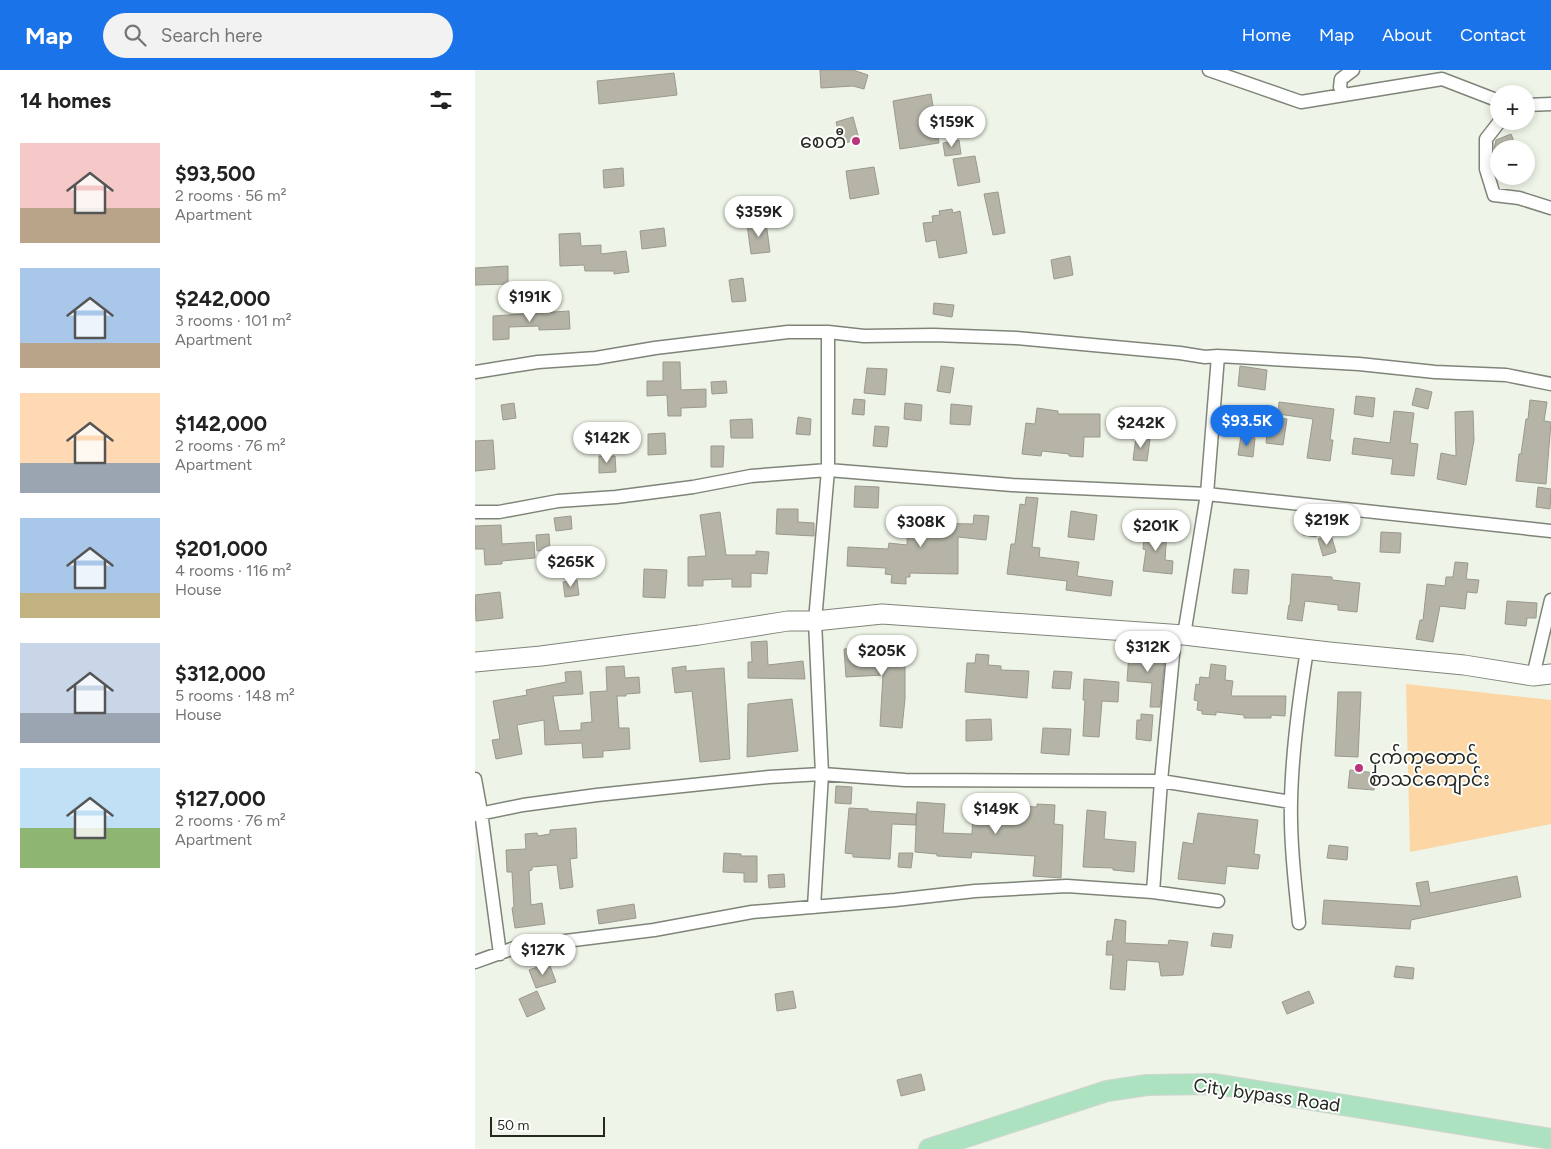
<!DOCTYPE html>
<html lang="en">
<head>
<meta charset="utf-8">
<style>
  body { margin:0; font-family:Figtree,"Noto Sans Myanmar",sans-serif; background:#f2f2f2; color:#222; height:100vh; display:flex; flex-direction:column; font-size:19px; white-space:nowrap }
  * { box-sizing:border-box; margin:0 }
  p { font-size:16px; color:#767676 }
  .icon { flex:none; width:28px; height:28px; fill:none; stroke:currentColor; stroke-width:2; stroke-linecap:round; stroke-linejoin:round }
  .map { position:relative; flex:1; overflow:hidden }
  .drawer { display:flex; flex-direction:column; background:#fff; width:475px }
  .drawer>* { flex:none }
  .tools { position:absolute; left:1015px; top:15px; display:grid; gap:10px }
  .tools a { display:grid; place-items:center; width:45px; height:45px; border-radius:50%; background:#fff; box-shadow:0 2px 8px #0003; font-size:25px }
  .scale { position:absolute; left:15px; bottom:12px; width:115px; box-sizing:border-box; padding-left:5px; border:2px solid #242722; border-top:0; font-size:14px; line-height:18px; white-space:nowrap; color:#242722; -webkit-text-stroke:4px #fefffc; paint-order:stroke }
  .price { position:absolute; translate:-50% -42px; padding:0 11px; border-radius:18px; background:#fff; color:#222; font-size:16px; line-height:32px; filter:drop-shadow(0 1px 2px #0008) }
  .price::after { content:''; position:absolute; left:50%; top:30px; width:15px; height:11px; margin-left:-8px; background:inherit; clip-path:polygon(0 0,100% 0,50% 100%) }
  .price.on { background:#1a73e8; color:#fff }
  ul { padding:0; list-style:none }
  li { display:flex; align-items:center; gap:15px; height:125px; padding:0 20px }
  li span { display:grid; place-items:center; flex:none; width:140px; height:100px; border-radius:0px; color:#555 }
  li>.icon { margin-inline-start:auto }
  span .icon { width:60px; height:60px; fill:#fffc; stroke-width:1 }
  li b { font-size:21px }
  h2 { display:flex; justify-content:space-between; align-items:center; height:60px; padding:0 20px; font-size:21px }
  header { display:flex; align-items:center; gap:30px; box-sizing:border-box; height:70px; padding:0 25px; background:#1a73e8; color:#fff }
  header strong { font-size:24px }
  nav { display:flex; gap:28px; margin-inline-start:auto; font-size:18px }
  .search { width:350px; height:45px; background:#f2f2f2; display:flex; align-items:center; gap:12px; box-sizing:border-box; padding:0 18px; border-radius:28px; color:#767676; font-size:19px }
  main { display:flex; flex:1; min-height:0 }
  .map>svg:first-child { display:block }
</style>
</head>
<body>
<header>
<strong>Map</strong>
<div class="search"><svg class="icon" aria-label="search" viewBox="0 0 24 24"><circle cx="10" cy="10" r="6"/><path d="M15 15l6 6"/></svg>Search here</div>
<nav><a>Home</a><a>Map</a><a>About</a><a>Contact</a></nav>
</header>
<main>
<section class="drawer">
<h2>14 homes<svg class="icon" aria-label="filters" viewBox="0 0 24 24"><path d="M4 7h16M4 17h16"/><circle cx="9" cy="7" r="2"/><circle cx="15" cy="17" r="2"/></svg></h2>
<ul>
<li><span style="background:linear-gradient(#f6c9c9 65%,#b9a48a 0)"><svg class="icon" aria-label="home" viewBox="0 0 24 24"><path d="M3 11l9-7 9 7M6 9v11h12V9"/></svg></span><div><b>$93,500</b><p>2 rooms · 56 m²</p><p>Apartment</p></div></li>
<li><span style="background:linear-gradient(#a9c7e8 75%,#b9a48a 0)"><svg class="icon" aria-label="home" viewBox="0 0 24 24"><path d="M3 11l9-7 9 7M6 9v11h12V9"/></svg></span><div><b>$242,000</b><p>3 rooms · 101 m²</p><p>Apartment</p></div></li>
<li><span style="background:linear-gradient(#ffd9b3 70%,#9aa5b1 0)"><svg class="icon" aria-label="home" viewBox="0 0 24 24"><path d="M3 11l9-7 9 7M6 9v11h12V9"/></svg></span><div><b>$142,000</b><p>2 rooms · 76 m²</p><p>Apartment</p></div></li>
<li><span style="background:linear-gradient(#a9c7e8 75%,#c2b280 0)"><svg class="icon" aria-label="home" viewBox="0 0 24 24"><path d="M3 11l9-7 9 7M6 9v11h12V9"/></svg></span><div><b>$201,000</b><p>4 rooms · 116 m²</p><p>House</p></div></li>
<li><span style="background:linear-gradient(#c9d6e8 70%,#9aa5b1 0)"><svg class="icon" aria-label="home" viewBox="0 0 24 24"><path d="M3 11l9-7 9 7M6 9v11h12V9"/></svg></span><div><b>$312,000</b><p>5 rooms · 148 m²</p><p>House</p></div></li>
<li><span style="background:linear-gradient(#bfe0f5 60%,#8fb573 0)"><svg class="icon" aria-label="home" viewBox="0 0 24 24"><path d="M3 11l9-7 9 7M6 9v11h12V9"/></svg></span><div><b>$127,000</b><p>2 rooms · 76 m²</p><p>Apartment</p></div></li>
</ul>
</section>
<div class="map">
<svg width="1076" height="1079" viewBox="0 0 1076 1079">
  <rect width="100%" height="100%" fill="#eef4e7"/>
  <!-- green -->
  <path fill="#fcd6a4" d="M931 614 1076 630V754L935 782Z"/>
  <!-- building -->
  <path fill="#b5b4a7" stroke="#9b998d" d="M345 0H378L393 5 389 19 378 16 346 18Z
    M199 3 202 25 124 34 122 11Z
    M456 24 464 73 425 79 418 31Z
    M378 47 384 69 367 74 361 52Z
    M1036 64 1042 79H1019L1021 70Z
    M484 70 486 84 470 86 468 73Z
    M500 86 505 112 483 116 478 89Z
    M399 97 404 124 375 129 371 101Z
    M148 98 149 116 129 118 128 100Z
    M523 122 530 163 518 165 509 124Z
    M477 139 478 143 485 141 492 183 464 188 461 170 451 172 448 153 458 152 457 146 465 145 464 141Z
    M291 152 295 182 276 184 272 154Z
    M189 158 191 176 167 179 165 161Z
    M105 163 106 176 126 175V184L151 181 154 202 139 204V201H110L109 195 85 196 84 164Z
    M595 186 598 205 579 209 576 190Z
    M33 196V214L0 215V198Z
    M268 208 271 231 257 232 254 210Z
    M459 233 479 235 477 247 458 244Z
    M94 241 95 259 64 260V256L34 257V269L18 270V246Z
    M188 292H205L206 320 231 319V337L206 338V346H193L192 325 172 326V311H188Z
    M466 296 479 298 475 323 462 321Z
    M765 296 792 300 790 320 763 316Z
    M392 298 412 299 410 325 389 323Z
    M251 311 252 323 237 324 236 312Z
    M941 318 957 322 953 339 937 335Z
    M881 326 900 328 898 347 879 344Z
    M379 329 390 330 389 345 377 344Z
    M1055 330 1072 332 1069 351 1076 352 1071 414 1041 411 1044 384H1046L1051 349H1053Z
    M804 332 859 339 855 370H858L855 391 832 388 838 349 803 344Z
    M39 333 41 348 28 350 26 335Z
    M430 333 447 335 446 351 429 349Z
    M476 334 497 336 495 355 475 354Z
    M562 338 583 341V344H625V367H609L608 387 594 386V384L567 381 566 386 547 384 551 353 560 354Z
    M919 341 939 343 935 373 943 374 939 406 916 404 918 389 877 384 879 368 915 373Z
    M998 341 999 370 991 415 962 409 966 383 981 386 980 342Z
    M323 347 336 349 335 365 321 364Z
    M794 347 812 349 808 375 791 373Z
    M277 349 278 368H256L255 350Z
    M400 356 414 357 412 377 398 376Z
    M190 363 191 384 173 385V364Z
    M766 366 780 368 778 387 763 385Z
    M661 367 675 369 672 391 658 390Z
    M18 370 20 399 0 401V371Z
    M236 376H249L248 397H236Z
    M124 386H140L141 402 124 403Z
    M380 416 404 417 403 438 379 437Z
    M1063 417 1076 419 1075 439 1061 437Z
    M551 427 563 428 557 477 565 478 564 487 604 492 602 506 638 511 636 526 591 520 592 511 532 504 536 474H540L545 434 550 435Z
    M302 439H323V452L339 453V466L301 464Z
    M433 440H449V453L498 454 499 445 514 446 511 470 483 467V504L435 503V507H431V514L416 513 417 505 410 504 411 498 372 496 373 477 413 479 414 473 432 475Z
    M596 441 622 445 619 470 593 467Z
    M245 442 251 485H281V481L294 482 292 504 276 503V517H257V509L228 510V516H213V487L231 486 225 445Z
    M96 446 97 459 81 461 79 448Z
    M830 449 843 450 841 467 828 465Z
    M26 455 27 474 59 472 60 488 27 491V494L10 495 9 479H0V456Z
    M670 459 692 461 690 490 698 491 697 504 668 501 671 480 668 479Z
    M906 462 926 463 925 483 905 482Z
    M74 464 75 480 62 481 61 465Z
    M856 465 861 482 848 486 843 469Z
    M980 492 993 493 991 509 1004 510 1002 523 992 522 990 539 965 536 958 572 941 569 945 550H948L952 514 970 516 971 507H978Z
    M169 499 192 500 190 528 168 527Z
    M759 499 774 500 772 524 757 523Z
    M817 504 857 507V510L885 513 882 542 863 540V535L830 531 827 551 812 549 814 535H815Z
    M102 510 104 525 90 527 88 512Z
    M25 522 28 548 1 551 0 525Z
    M1032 531 1062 533 1061 548H1052L1051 556 1030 554Z
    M407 567 423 568 422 586H430V629L427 658 405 656 408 605 371 607 369 579 407 577Z
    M292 571 293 595 328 591 330 609 273 608V592H277L276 572Z
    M654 583 690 585 685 637H675L677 613 652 611Z
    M501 584 514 585 513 595 526 596V600L554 601 552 628 490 622 492 593H500Z
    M736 594 751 596 750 610 758 611 756 626H811L810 646 796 645V648H769V645L741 642V645L727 644V641L722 640 723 631 719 630 721 614 724 615 725 607 734 608Z
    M149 596 150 608 164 607 165 623 151 624V626H142L144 658H154L155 679 128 681V687L108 688 107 673 70 675 69 650 42 655 47 684 21 689 17 670 25 669 18 631 52 625 51 620 91 612 90 602 106 601 108 624 78 626 84 661 106 660V653L117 652 115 622 132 621 131 597Z
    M211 596V601L249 598 255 689 225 692 217 621 200 623 197 598Z
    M579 601 597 602 595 619 577 618Z
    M609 609 644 612 643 632 627 631 624 667 608 666 610 630H608Z
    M863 622H886L883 687 860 686Z
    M317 629 323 681 272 687 273 634Z
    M666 644 678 645 676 671 661 669 662 650H666Z
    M516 649 517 670 491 671V650Z
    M568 658 596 659 594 685 566 683Z
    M875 700 901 703 899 720 873 718Z
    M361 716 377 717 376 734 360 733Z
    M442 732 470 734 468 763 497 764 498 744 512 745V734L562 737V734L580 735 579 754 588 755 586 808 558 806 560 786 497 782 496 788 462 786V784L440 782Z
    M374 738 393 739V741L441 744V755L417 754 415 789 378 787V784L370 783Z
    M612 740 631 742 629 769 661 772 659 802 638 800V798L608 797Z
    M723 743 783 750 779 784 785 785 783 799 752 796 750 814 703 809 708 772 718 774Z
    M101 758 102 788 95 789 98 817 85 819 82 795 57 797V800L54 801 56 835 67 833 70 854 40 858 37 838 39 837 37 802H32L31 780 51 779 50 764 62 763 63 766 75 764V760Z
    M854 775 873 777 872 790 852 788Z
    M249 783 266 784V786H282V812H269V803L248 802Z
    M424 783H438L436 798 423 797Z
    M309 804 310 817 294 818 293 805Z
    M1042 806 1046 827 936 850 935 859 847 854 849 830 946 836 941 813 953 811 955 823Z
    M159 834 161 848 124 854 122 840Z
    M640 849 651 851 650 873 693 875 694 870 713 872 708 905 686 906 684 892 652 890 650 920 635 919 638 885H631L632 871H637Z
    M738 863 758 865 756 878 736 876Z
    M74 893 81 912 61 918 54 900Z
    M921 896 939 898 938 909 919 907Z
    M62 921 70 939 52 947 44 929Z
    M318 921 321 938 302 941 300 924Z
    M834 921 839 933 812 944 807 932Z
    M446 1004 450 1020 426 1026 422 1010Z"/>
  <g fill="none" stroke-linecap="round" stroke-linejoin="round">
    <!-- street casing -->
    <g stroke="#7f8479" stroke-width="15">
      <path id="street" d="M734 0 826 32 967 9 1024 31
        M868 25 865 17 866 9 878 0
        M1051 35 1076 34
        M1025 51 1011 69V99L1019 125 1044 128 1076 138
        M0 302 63 292 121 288 180 278 313 262H353L389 266 459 265 541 268 705 283 730 287 743 286 884 294 960 302 1031 305 1076 314
        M0 442H24L83 431 141 427 218 417 276 406 353 400 537 415 732 424 1076 461
        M709 565 732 424 743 286
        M1058 606 1076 530
        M0 709 6 742 25 884
        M0 745 48 735 122 725 294 707 347 704 430 710 686 711 816 732
        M678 822 686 711 700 564
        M339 837 347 704 340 551 353 400V262
        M824 853C820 813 815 772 816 731 817 680 824 630 832 580
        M0 892 42 877 179 860 277 842 420 830 500 821 592 816 678 822 743 831"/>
    </g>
    <!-- secondary casing -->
    <g stroke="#7f8479" stroke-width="21">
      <path id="secondary" d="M0 592 66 586 224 565 313 551H340L407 544 709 565 854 582 989 595 1058 606 1076 604"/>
    </g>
    <!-- primary casing -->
    <g stroke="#d3d4d3" stroke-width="22">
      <path id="primary" d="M454 1079 632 1021 672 1015 740 1014 1076 1069"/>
    </g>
    <!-- street -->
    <use href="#street" stroke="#fff" stroke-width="12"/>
    <!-- secondary -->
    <use href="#secondary" stroke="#fff" stroke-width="19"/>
    <!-- primary -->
    <use href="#primary" stroke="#ade2c1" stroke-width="20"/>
  </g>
  <!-- markers -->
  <g fill="#ba367c" stroke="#fefffc" stroke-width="2">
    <circle cx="381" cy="71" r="5"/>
    <circle cx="884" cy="698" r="5"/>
  </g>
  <g text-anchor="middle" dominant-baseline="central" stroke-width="4" stroke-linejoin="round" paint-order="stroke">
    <!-- poi labels -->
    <g font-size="19" fill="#242722" stroke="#fefffc" text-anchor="end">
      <text x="371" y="71">စေတီ</text>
      <text x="894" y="687" text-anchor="start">ငှက်ကတောင်<tspan x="894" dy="22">စာသင်ကျောင်း</tspan></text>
    </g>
    <!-- street labels -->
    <g font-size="19" fill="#242722" stroke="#fefffc">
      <text transform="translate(792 1025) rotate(8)">City bypass Road</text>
    </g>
  </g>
</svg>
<div class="tools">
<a>+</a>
<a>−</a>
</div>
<div class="scale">50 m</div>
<b class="price" style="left:477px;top:78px">$159K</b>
<b class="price" style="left:284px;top:168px">$359K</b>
<b class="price" style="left:55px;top:253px">$191K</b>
<b class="price on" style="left:772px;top:377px">$93.5K</b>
<b class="price" style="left:666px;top:379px">$242K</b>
<b class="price" style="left:132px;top:394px">$142K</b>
<b class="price" style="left:852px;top:476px">$219K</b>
<b class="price" style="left:446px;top:478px">$308K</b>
<b class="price" style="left:681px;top:482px">$201K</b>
<b class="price" style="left:96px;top:518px">$265K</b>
<b class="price" style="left:673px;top:603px">$312K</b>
<b class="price" style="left:407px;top:607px">$205K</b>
<b class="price" style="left:521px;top:765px">$149K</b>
<b class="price" style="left:68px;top:906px">$127K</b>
</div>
</main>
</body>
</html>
